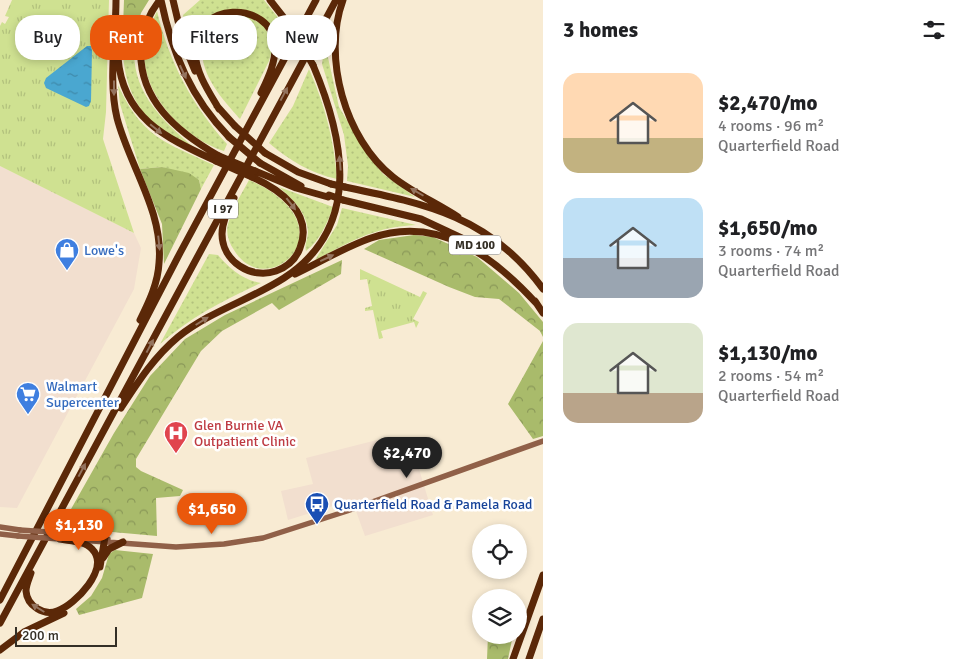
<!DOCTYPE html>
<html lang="en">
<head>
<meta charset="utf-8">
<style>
  body { margin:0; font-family:Signika,sans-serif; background:#f2f2f2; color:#202124; height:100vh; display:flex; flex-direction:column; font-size:19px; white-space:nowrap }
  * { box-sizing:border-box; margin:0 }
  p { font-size:16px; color:#757577 }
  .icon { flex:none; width:28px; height:28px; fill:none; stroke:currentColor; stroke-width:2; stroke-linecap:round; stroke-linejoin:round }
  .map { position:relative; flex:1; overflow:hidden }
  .details { display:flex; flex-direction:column; background:#fff; width:425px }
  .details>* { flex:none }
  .hud { position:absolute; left:15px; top:15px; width:452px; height:45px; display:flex; gap:10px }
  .controls { position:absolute; left:472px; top:524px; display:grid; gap:10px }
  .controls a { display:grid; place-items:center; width:55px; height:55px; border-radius:50%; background:#fff; box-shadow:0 2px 8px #0003; font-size:25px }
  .scale { position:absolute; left:15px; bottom:12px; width:102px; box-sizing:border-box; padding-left:5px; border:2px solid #342f26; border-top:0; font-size:14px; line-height:18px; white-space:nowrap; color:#342f26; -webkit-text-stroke:4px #fff; paint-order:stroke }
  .price { position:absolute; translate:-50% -42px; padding:0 11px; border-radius:18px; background:#ea580c; color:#fff; font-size:16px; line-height:32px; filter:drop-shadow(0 1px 2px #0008) }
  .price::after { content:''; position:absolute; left:50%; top:30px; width:15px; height:11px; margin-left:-8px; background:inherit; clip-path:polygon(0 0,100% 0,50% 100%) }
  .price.selected { background:#222; color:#fff }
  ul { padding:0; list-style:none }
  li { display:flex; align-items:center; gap:15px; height:125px; padding:0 20px }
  li span { display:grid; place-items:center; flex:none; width:140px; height:100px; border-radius:15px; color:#555 }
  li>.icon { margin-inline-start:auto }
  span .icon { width:60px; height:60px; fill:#fffc; stroke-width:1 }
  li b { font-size:21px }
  h2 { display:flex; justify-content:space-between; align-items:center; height:60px; padding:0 20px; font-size:21px }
  .chip { padding:0 18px; border-radius:20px; background:#fff; box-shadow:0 2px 8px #0003; font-size:18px; line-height:45px }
  .chip.selected { background:#ea580c; color:#fff }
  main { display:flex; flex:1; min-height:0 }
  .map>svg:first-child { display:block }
</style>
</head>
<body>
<main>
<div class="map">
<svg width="543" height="659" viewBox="0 0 543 659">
  <defs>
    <pattern id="grass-dots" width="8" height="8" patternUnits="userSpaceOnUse" patternTransform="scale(1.25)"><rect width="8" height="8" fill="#cfe191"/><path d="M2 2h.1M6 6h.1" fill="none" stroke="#b2c17d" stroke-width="1.8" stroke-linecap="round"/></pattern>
    <pattern id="forest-crowns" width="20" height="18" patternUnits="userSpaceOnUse" patternTransform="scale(1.25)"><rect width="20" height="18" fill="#a9bb6b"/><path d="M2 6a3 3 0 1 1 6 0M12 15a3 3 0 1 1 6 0" fill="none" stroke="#8a9858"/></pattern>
    <pattern id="park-tufts" width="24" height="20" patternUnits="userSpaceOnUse" patternTransform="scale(1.25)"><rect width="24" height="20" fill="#cfe191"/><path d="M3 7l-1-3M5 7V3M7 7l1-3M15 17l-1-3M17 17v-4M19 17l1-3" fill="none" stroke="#b2c17d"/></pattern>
    <pattern id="water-ripples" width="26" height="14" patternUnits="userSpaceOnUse" patternTransform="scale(1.25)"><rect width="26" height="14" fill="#4aa7d0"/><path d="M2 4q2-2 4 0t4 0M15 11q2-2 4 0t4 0" fill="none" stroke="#3e88a9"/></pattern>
  </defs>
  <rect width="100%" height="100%" fill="#f8ebd3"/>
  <!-- commercial -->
  <path fill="#f2dfcf" d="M0 166 134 233 141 248 134 289 17 508 0 507Z
    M377 440 384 465 415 456 433 515 365 536 352 500 288 520 281 491 313 484 306 458Z"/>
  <!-- grass -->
  <path fill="url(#grass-dots)" d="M200 0H264L287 29 281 42C260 0 205 0 190 42L183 15Z
    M157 11C169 62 192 105 227 144L224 151C181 137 135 88 146 40 148 30 153 21 157 11Z
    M238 11 265 26 273 46 269 61 240 119C214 90 188 60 211 21Z
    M123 27 137 29C124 84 157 117 196 149 184 142 170 136 159 128 126 101 121 66 123 27Z
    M325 44 339 107 367 154 383 174 415 197 347 181 348 166 344 135 322 64Z
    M309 69C325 105 334 140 337 179 310 173 289 160 269 143L293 106Z
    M118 85C142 137 164 142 214 165L201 189 199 180 162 167 140 169 120 104Z
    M249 180C355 226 267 305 234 250 228 241 225 231 229 221 233 207 242 193 249 180Z
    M279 187 333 207C327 224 320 240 306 251 304 245 308 239 308 232 307 212 293 200 279 187Z
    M342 208 416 225C374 227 352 241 315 260L337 225Z
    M209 254 218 255C230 269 243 280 261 283 224 300 191 317 160 344Z"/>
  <!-- forest -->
  <path fill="url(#forest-crowns)" d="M124 0H149L141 13 137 29 123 27Z
    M162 167 189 173 199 180 201 189 164 264 162 224 140 169Z
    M414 235 433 237 477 257 519 293 543 322V337L540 331 499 299 475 297 449 287 364 249 379 240Z
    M342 260 341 274 279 310 272 303 222 331 201 351 136 459V467L141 471 183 490 180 496 156 498 157 536 79 529 62 525 114 433 150 376 185 339 225 315Z
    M543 341V436L533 439 508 404Z
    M115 550 153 554 142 598 79 615 76 609 91 596 102 578 109 554Z
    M488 635H513L508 659H487Z"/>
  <!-- park -->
  <path fill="url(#park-tufts)" d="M12 0H109L106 112 103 139 134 233 0 166V26L2 22 5 24 9 17 5 16Z
    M360 269 420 297 423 291 427 293 413 319 419 322 416 328 414 322 381 331 383 338 379 339 373 310 365 311V308L372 306 367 279 360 280Z"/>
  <!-- water -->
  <path fill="url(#water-ripples)" d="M87 46H91L92 51 91 101 89 106 86 107 46 88 44 83 46 78Z"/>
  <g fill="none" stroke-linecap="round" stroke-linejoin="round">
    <!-- secondary -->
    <path stroke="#906048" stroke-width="5.5" d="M0 527 20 530
      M63 533 108 539
      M0 534 18 536
      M79 540 176 547 224 544 263 538 347 511 543 441"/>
    <!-- highway -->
    <path stroke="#5b2808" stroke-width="7" d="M116 0C116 38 108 80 117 118 129 165 164 212 159 263 158 283 149 302 140 320
      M160 0C149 13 143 30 141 46 137 99 177 132 219 156
      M161 0C172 53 191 98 229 137
      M173 0 183 42 195 71
      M270 0 288 23
      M343 0C322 57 345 139 393 177 413 193 437 203 458 217
      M118 58C123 119 167 138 216 161
      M217 106 235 126
      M219 109C209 92 196 73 195 53 192 0 272 0 275 45 276 62 268 78 261 93
      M265 153 298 172 331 184
      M260 163 301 186
      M255 171 296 188 328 197
      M345 187C427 204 491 217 543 289
      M234 198C229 209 222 221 222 234 222 261 251 280 276 271 287 267 296 259 300 248 314 213 279 189 252 177
      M343 200 421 219 468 241
      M295 274C320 262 345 247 371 238 439 214 494 257 537 304
      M535 301 543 313
      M121 408C138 382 154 357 178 337 210 311 250 300 284 278 363 227 344 138 313 65
      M103 558 109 549 123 542
      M100 567 105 537
      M31 573C29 579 26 585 26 591 27 606 44 616 57 611 75 605 111 568 92 549 85 541 70 541 60 539
      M0 600 180 253 316 0
      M0 623 336 0
      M0 650 24 632 64 613
      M513 659 543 575
      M529 659 543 619"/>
    <!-- secondary-bridge -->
    <path stroke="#906048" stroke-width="5.5" d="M20 530 63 533
      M18 536 60 539"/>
    <!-- highway-bridge -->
    <path stroke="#5b2808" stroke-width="7" d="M288 23 313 65
      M235 126 265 153
      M229 137 260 163
      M219 156 255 171
      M216 161 252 177
      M331 184 345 187
      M329 195 343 200"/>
  </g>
  <!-- one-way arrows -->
  <defs><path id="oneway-solid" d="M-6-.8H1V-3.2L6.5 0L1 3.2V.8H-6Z" transform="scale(1.25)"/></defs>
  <g fill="#94735e">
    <use href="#oneway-solid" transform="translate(183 72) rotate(65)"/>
    <use href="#oneway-solid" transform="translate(114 88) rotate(90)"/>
    <use href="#oneway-solid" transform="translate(284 94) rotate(-62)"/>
    <use href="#oneway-solid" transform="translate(156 129) rotate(39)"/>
    <use href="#oneway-solid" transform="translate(340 163) rotate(-95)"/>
    <use href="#oneway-solid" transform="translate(417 192) rotate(-150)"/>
    <use href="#oneway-solid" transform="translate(291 204) rotate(52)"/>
    <use href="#oneway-solid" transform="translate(159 243) rotate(84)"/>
    <use href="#oneway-solid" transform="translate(327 258) rotate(-25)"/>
    <use href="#oneway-solid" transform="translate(202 321) rotate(-32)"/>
    <use href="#oneway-solid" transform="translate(150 346) rotate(-62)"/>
    <use href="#oneway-solid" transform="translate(82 470) rotate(-62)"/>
    <use href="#oneway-solid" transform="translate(38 608) rotate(-148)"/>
  </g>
  <!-- icons -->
  <defs>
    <g id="shop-pin" transform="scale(1.25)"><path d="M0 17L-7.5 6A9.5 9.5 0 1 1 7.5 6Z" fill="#3f7fe0" stroke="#fff"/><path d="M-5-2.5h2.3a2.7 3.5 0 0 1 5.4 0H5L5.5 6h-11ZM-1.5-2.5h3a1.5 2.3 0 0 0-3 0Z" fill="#fff"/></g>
    <g id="supermarket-pin" transform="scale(1.25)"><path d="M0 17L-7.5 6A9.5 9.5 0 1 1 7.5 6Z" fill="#3f7fe0" stroke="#fff"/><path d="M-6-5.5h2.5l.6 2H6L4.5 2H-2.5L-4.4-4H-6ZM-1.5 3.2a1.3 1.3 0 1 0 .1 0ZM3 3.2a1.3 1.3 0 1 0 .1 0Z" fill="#fff"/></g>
    <g id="hospital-pin" transform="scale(1.25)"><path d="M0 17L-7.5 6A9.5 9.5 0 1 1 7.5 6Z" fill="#e0444e" stroke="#fff"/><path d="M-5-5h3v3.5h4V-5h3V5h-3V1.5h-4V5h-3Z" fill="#fff"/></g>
    <g id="bus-pin" transform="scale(1.25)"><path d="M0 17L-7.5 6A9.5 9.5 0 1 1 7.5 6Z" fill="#1a4fb4" stroke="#fff"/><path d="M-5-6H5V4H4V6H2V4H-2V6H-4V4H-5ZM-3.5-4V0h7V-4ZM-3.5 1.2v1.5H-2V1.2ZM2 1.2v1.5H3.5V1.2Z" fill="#fff"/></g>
  </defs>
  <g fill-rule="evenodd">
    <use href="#shop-pin" x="67" y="250"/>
    <use href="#supermarket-pin" x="28" y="394"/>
    <use href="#hospital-pin" x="176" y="433"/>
    <use href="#bus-pin" x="317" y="504"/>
  </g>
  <g text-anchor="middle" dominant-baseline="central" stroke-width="5" stroke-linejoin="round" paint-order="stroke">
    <!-- shield labels -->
    <g fill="#fff" stroke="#716d67" stroke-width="1">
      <rect x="208" y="199.5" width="30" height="19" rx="4"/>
      <rect x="449" y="235.5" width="52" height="19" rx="4"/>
    </g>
    <g font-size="12" font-weight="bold" fill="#342f26">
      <text x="223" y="209">I 97</text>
      <text x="475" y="245">MD 100</text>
    </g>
    <!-- shop labels -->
    <g font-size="14" fill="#366cbe" stroke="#fff" text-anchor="start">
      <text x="84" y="250">Lowe's</text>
      <text x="46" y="386">Walmart<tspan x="46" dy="16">Supercenter</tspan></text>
    </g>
    <!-- health labels -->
    <g font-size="14" fill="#be3a42" stroke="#fff" text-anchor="start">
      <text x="194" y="425">Glen Burnie VA<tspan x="194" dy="16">Outpatient Clinic</tspan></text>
    </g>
    <!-- transit labels -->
    <g font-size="14" fill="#164399" stroke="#fff" text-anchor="start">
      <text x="334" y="504">Quarterfield Road &amp; Pamela Road</text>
    </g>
  </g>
</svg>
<div class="controls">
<a><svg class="icon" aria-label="locate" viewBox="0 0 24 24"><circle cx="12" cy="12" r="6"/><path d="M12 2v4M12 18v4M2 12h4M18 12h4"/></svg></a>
<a><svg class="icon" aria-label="layers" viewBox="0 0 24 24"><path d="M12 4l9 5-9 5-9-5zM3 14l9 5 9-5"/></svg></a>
</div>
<div class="scale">200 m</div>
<b class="price selected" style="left:407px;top:479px">$2,470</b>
<b class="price" style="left:212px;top:535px">$1,650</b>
<b class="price" style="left:79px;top:551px">$1,130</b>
<div class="hud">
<a class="chip">Buy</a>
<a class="chip selected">Rent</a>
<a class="chip">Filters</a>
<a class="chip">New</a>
</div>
</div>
<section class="details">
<h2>3 homes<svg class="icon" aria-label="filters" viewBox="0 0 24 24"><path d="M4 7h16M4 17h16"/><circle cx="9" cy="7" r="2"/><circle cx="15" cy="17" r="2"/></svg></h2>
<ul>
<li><span style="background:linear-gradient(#ffd9b3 65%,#c2b280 0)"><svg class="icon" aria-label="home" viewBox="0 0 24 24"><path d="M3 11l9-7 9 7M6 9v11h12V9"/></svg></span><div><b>$2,470/mo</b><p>4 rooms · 96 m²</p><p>Quarterfield Road</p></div></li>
<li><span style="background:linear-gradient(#bfe0f5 60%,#9aa5b1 0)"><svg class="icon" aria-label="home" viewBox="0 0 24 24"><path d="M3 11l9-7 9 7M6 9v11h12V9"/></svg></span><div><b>$1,650/mo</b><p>3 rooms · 74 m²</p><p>Quarterfield Road</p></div></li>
<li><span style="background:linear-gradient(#dfe7d0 70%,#b9a48a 0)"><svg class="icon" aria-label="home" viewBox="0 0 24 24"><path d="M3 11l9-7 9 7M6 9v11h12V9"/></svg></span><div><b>$1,130/mo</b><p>2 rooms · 54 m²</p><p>Quarterfield Road</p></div></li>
</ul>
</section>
</main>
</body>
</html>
